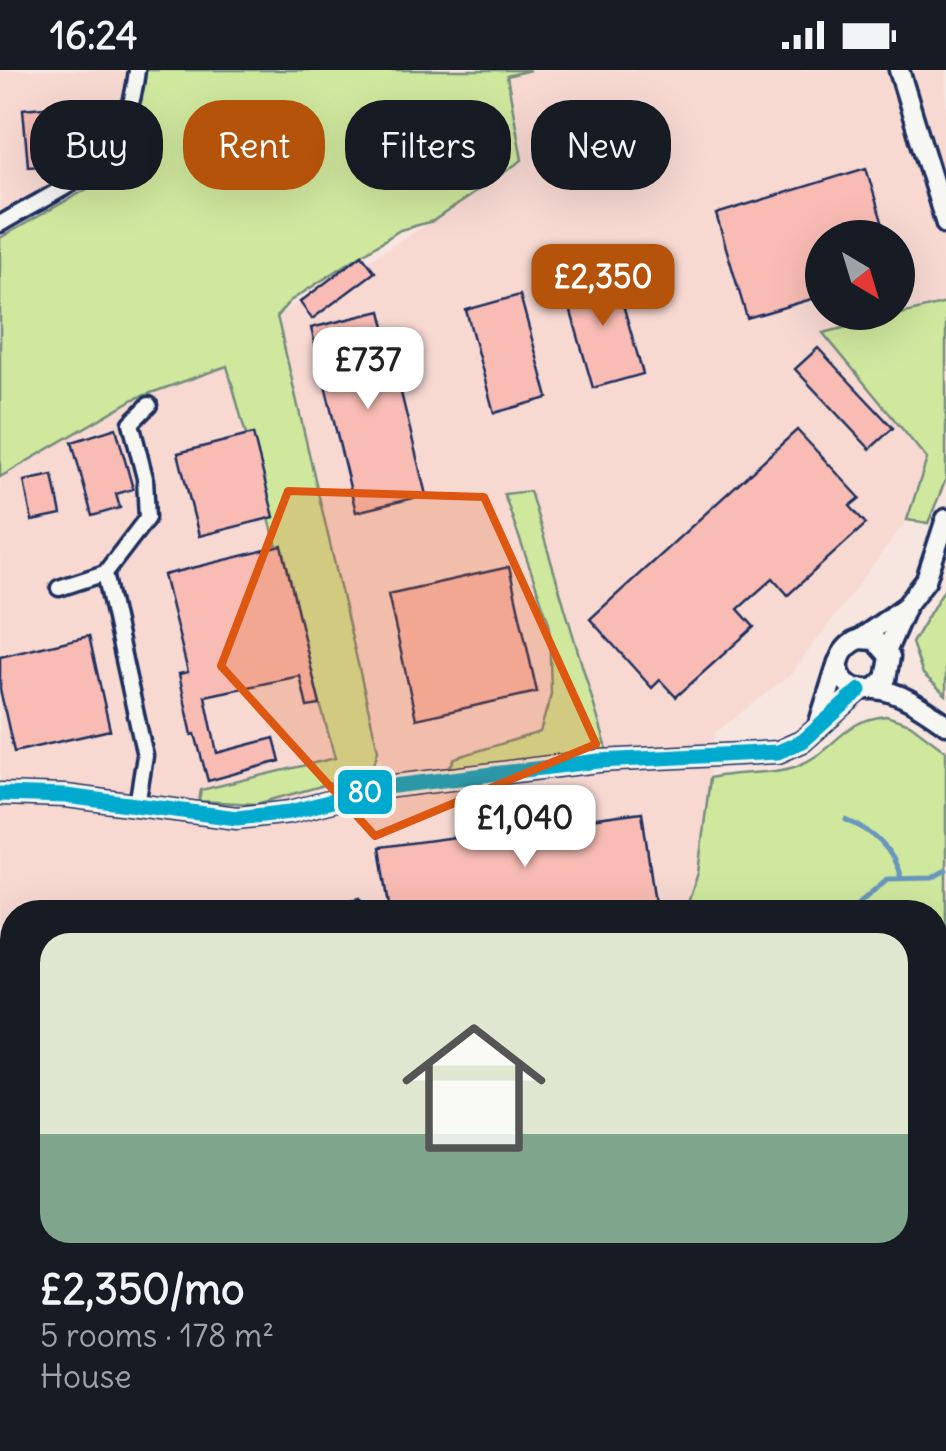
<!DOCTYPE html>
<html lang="en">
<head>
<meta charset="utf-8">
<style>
  body { margin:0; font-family:Delius,sans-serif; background:#20242c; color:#f1f3f6; height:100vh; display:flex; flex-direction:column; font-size:38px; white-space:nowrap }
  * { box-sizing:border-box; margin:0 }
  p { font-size:32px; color:#9ea1a6 }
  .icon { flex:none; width:55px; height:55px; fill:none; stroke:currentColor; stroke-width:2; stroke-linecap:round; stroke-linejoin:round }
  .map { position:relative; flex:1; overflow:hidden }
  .side { position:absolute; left:0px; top:830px; width:948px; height:552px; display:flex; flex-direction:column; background:#171b24; border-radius:40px 40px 0 0; box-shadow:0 10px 40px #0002 }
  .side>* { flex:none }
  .top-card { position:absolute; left:30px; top:30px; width:888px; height:90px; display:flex; gap:20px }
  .needle { width:65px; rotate:142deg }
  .buttons { position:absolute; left:805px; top:150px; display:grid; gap:20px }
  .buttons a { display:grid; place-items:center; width:110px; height:110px; border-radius:50%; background:#171b24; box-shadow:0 10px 40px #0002; font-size:50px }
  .price { position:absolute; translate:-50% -85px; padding:0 22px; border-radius:20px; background:#fff; color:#222; font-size:32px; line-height:65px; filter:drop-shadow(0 2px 5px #0008) }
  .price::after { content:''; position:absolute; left:50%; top:60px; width:30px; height:22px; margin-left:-15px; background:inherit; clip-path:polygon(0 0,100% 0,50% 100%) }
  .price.selected { background:#b45309; color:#fff }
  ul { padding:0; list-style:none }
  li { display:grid; align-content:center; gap:20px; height:530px; padding:0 40px }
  li span { display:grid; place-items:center; height:310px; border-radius:30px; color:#555 }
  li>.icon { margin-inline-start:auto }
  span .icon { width:180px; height:180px; fill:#fffc; stroke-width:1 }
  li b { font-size:42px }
  .chip { padding:0 35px; border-radius:40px; background:#171b24; box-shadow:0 10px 40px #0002; font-size:35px; line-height:90px }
  .chip.selected { background:#b45309; color:#fff }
  .status { display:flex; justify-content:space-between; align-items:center; height:70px; padding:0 50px; background:#171b24; direction:ltr }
  .status svg { height:28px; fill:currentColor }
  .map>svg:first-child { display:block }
</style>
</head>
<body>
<div class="status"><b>16:24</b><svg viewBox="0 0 49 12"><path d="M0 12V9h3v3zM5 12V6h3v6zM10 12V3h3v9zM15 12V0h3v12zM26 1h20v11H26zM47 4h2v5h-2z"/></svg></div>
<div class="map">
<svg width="946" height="1381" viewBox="0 0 946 1381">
  <rect width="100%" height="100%" fill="#f7e5df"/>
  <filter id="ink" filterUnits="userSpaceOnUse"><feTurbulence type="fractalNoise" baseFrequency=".01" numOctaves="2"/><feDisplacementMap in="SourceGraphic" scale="20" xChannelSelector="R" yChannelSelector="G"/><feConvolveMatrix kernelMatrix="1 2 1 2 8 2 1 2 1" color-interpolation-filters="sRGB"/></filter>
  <g filter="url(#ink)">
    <!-- built -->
    <path fill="#f7d9d2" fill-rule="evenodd" d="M0 0H144L130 64 87 119 0 168Z
      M494 0H946V233L823 263 927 390 907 450 792 603 715 663 698 803 685 842H12V1202L0 1209V407L128 331 227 295 335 688 291 741 386 716 277 246 433 151 521 90ZM822 168H898V242H822Z"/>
    <!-- green -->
    <path fill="#d0e89e" stroke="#768c7e" stroke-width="2.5" d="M144 0H530L507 6 522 90 433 151 400 160 290 231 277 246 378 680 372 702 256 734 199 731 201 720 335 688 227 296 134 329 0 407V168L87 119 130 64Z
      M946 233V409L928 453 907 450 927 389 823 263Z
      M530 421 607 679 449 699 455 688 540 662 551 624 549 553 504 424Z
      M946 516V625L923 604 912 573Z
      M886 646 910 654 946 681V860L935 862V842H685L698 803 710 708C737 701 773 705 797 696 835 682 841 650 886 646Z
      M12 1202V1370H262L245 1381H0V1209Z
      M638 1370H787L802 1381H627Z"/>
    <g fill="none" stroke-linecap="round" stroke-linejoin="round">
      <!-- stream -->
      <path stroke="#6896bd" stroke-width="5" d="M846 750C873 761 893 778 901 808
        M849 842 887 809 932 808 946 800
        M0 1309 4 1307 7 1271 12 1263
        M0 1330 5 1329 6 1355
        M7 1372 8 1381"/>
    </g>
    <!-- building -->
    <path fill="#f8bcb4" stroke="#1b2f5e" stroke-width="2.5" d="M65 35 70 93 28 96 23 39Z
      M866 98 887 168H822V226L747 248 716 144Z
      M362 185 375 202 312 249 300 232Z
      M613 200 643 304 593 318 563 214Z
      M520 225 548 328 494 343 466 240Z
      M381 241 426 425 356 442 311 258Z
      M818 278 893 358 870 379 795 299Z
      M116 358 133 419 116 424 120 438 92 446 72 372Z
      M797 360 860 428 850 436 866 454 788 525 773 508 738 539 754 557 676 627 660 610 652 618 590 549Z
      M253 364 274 447 199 466 178 383Z
      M53 405 61 445 32 451 24 411Z
      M282 476 320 635 307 637 300 606 205 626 217 683 274 668 280 691 208 711 195 664 192 665 179 604 188 602 164 505Z
      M509 497 537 622 416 649 388 524Z
      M89 566 110 660 14 682 0 619V587Z
      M642 742 655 833 586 842H390L380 777Z
      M360 828 364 842H321L320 837Z"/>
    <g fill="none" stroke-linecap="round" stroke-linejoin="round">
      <!-- minor casing -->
      <g stroke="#1b2f5e" stroke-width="21">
        <path id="minor" d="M0 154C76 108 126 101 137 0
          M59 518 105 503
          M137 735 145 686 105 503 147 448 145 408 131 353 149 335
          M935 987 946 979
          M935 1266 946 1263
          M334 1370 338 1381"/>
      </g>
      <!-- tertiary casing -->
      <g stroke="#1b2f5e" stroke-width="25">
        <path id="tertiary" d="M899 0 946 154
          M860 569 906 536
          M887 580 906 536 926 510 946 449
          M874 619 886 609 890 587 875 570 860 569C839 577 829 603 852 617 861 622 866 618 875 619 900 621 926 640 946 654
          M819 653 838 592
          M0 724 66 726 237 748 290 742 386 717 599 691 778 682 803 671 860 620
          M935 1137 946 1134
          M597 1381 608 1370"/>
      </g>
      <!-- minor -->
      <use href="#minor" stroke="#f6f6f2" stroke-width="14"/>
      <!-- tertiary -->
      <use href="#tertiary" stroke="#f6f6f2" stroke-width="18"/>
      <!-- bus-1 casing -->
      <g stroke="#f6f6f2" stroke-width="22">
        <path id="bus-1" d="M0 724 66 726 237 748 290 742 386 717 599 691 778 682 803 671 860 620"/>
      </g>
      <!-- bus-1 -->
      <use href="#bus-1" stroke="#00a9ce" stroke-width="15"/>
    </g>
  </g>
  <!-- marked area -->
  <path fill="#de5710" fill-opacity="0.2" stroke="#de5710" stroke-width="8" stroke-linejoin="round" d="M288 421 484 427 596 674 375 766 221 596Z"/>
  <rect stroke="#f6f6f2" stroke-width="4" x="336" y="698" width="58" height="48" rx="10" fill="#00a9ce"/>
  <g font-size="28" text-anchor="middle" font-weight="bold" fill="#fff">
    <text x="365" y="732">80</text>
  </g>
</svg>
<div class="buttons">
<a><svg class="needle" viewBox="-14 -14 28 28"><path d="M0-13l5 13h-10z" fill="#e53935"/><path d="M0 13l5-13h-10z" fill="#9ea1a6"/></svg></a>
</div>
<b class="price selected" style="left:603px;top:259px">£2,350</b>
<b class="price" style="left:368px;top:342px">£737</b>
<b class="price" style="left:525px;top:800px">£1,040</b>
<div class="top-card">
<a class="chip">Buy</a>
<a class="chip selected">Rent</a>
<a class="chip">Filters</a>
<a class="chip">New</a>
</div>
<section class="side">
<ul>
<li><span style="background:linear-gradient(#dfe7d0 65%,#7fa58c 0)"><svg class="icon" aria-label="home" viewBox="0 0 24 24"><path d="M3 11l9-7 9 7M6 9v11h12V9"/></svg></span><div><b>£2,350/mo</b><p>5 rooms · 178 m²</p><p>House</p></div></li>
</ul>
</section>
</div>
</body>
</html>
